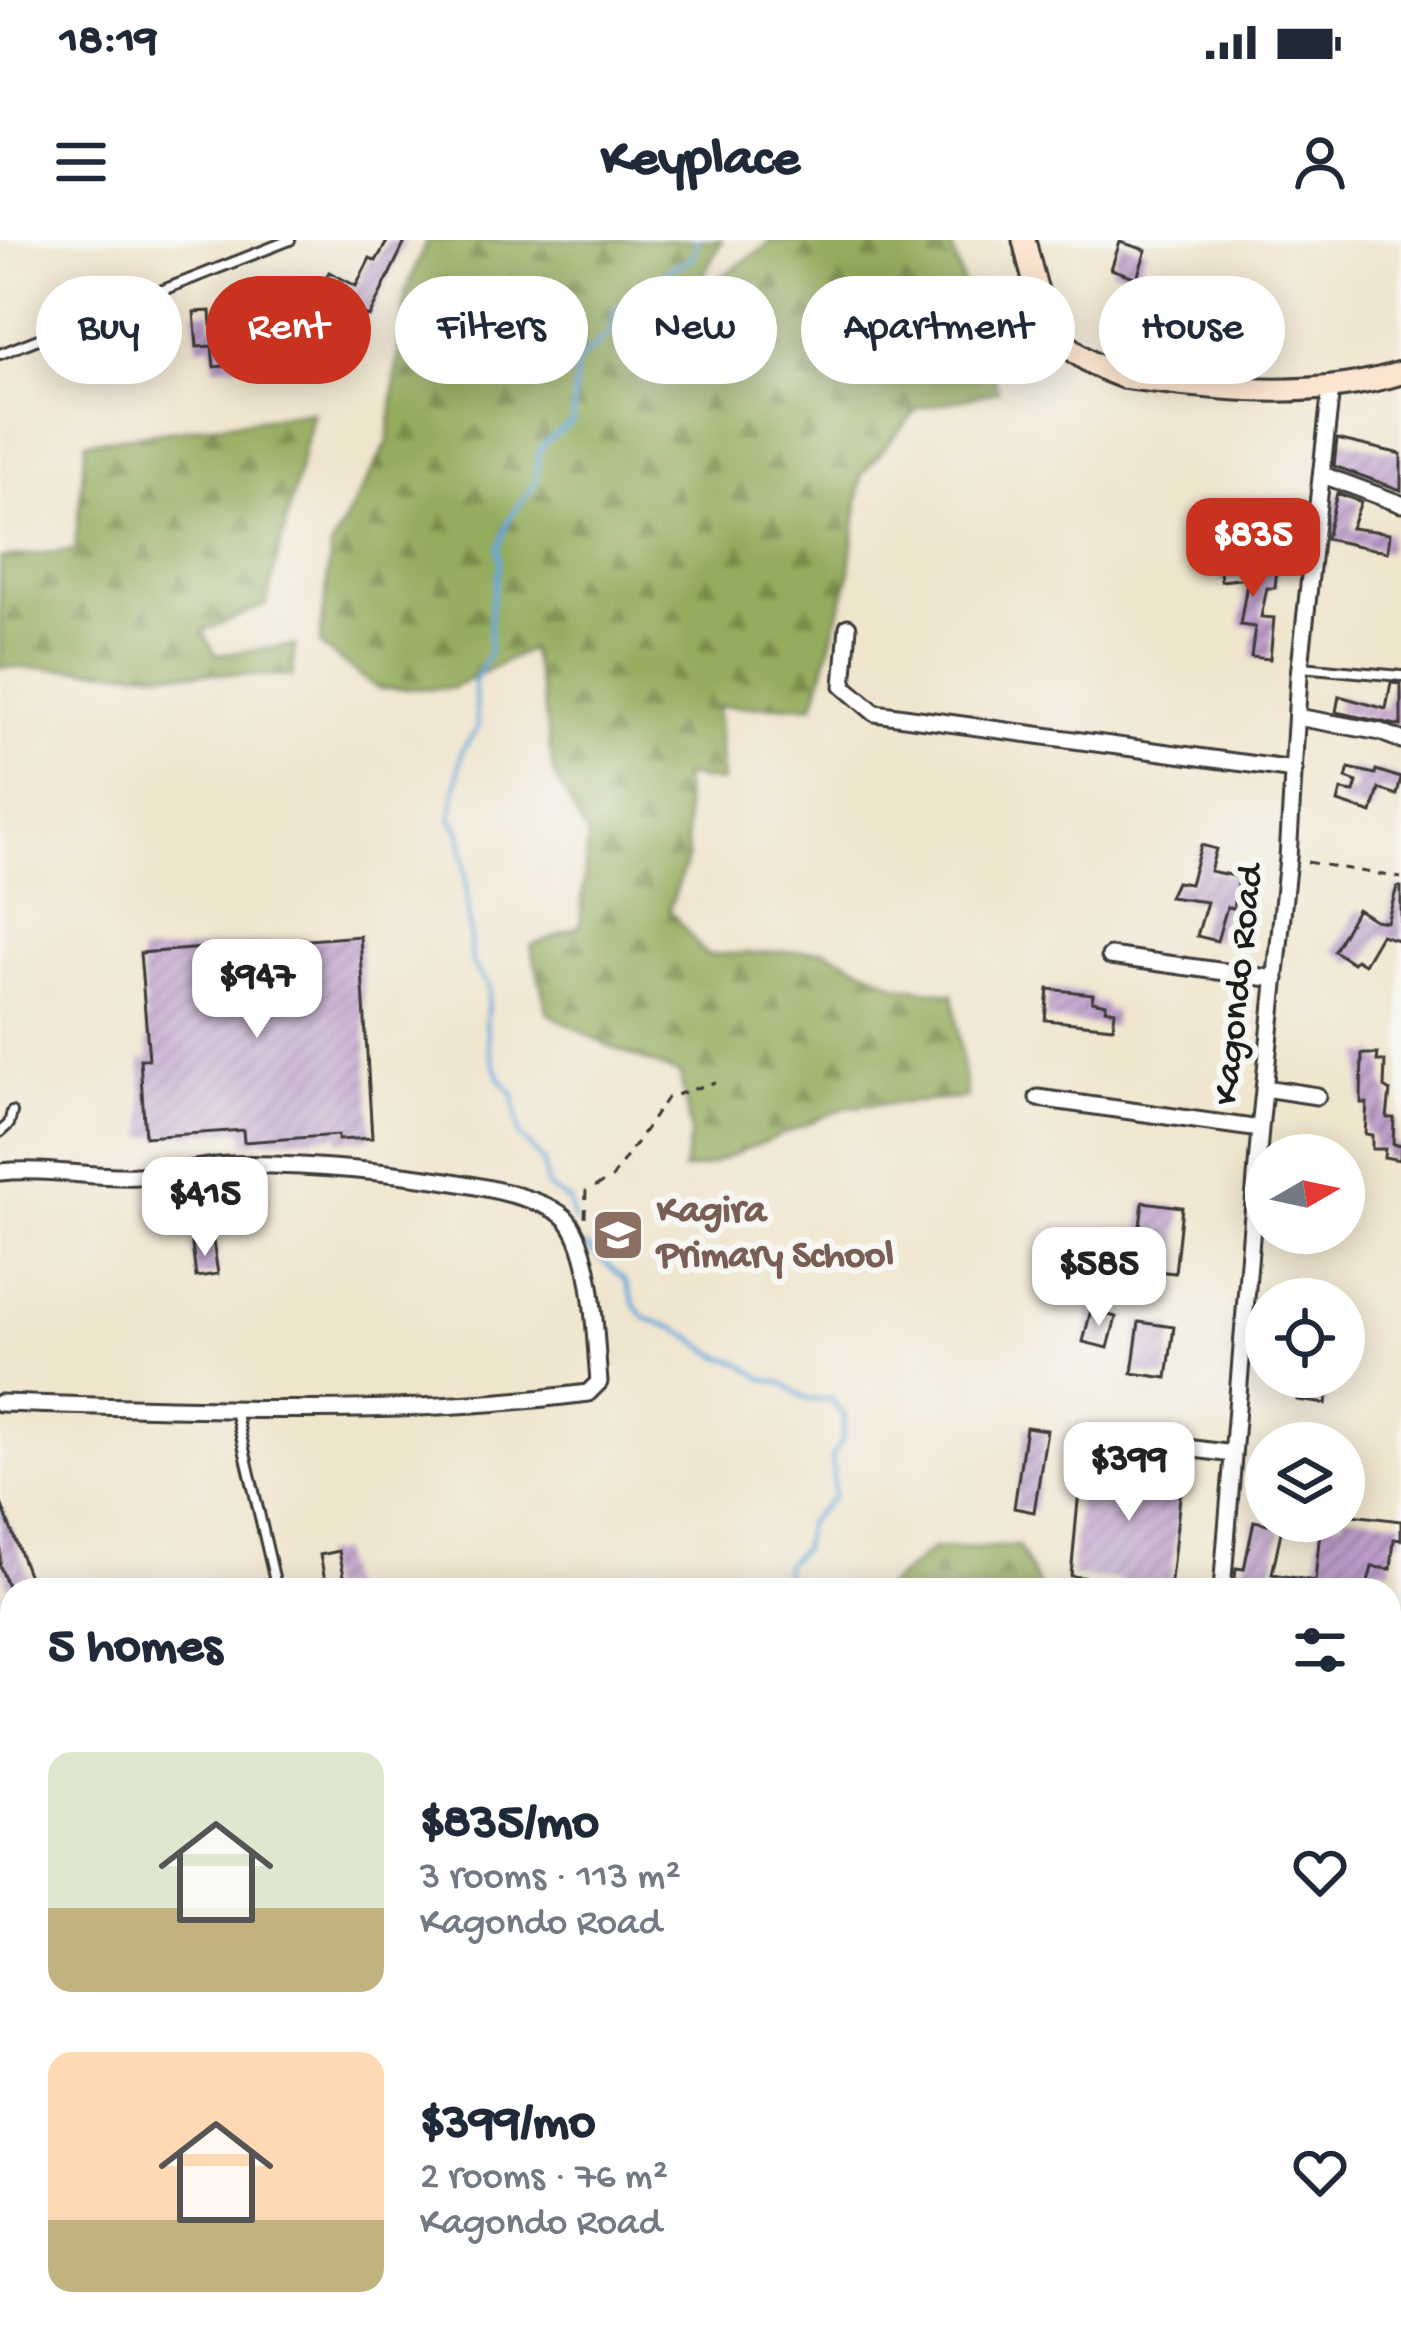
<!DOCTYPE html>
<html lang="en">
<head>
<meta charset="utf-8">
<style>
  body { margin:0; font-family:"Gochi Hand",sans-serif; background:#f2f2f3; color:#1f2937; height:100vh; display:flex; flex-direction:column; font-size:45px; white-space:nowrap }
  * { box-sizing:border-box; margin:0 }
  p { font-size:39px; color:#747a83 }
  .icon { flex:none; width:66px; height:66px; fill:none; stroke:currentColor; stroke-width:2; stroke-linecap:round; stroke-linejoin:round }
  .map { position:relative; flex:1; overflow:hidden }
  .sheet { position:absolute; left:0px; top:1338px; width:1401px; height:771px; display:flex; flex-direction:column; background:#fff; border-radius:36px 36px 0 0; box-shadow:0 6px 30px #0003 }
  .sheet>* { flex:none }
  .guide { position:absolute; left:36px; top:36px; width:1329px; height:108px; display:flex; gap:24px }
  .needle { width:78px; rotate:81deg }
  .tools { position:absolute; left:1245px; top:894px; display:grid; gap:24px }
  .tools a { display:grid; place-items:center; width:120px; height:120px; border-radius:50%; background:#fff; box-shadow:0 6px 30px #0003; font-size:60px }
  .price { position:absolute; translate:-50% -102px; padding:0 27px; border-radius:24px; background:#fff; color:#222; font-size:39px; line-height:78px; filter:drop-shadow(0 3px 6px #0008) }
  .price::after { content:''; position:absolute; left:50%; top:72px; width:36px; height:27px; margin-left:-18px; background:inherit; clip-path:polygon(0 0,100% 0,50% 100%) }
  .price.selected { background:#c8321e; color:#fff }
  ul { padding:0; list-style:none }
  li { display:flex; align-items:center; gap:36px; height:300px; padding:0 48px }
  li span { display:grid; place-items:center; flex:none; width:336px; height:240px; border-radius:24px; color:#555 }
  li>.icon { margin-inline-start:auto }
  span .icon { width:144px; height:144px; fill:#fffc; stroke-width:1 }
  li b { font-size:51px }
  h2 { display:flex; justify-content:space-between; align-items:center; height:144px; padding:0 48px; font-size:51px }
  .tag { padding:0 42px; border-radius:54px; background:#fff; box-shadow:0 6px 30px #0003; font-size:42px; line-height:108px }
  .tag.selected { background:#c8321e; color:#fff }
  .status { display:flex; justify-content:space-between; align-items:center; height:84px; padding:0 60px; background:#fff; direction:ltr }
  .status svg { height:33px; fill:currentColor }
  header { display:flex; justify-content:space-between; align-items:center; height:156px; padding:0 48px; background:#fff; font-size:54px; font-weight:700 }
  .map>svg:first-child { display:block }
</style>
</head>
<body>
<div class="status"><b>18:19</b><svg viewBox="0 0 49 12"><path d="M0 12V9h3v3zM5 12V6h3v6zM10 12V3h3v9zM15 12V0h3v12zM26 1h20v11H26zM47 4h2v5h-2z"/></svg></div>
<header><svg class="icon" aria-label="menu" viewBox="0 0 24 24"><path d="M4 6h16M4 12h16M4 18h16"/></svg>Keyplace<svg class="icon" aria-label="person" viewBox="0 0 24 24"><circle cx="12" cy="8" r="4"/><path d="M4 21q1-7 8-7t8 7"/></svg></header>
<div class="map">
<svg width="1401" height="2107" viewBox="0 0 1401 2107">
  <defs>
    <pattern id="forest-firs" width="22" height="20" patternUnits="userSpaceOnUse" patternTransform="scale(3)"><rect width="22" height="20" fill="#94ac5d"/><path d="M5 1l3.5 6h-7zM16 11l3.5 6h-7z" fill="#788b4c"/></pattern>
    <pattern id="building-hatch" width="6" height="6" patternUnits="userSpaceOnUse" patternTransform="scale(3)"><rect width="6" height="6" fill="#bd9eca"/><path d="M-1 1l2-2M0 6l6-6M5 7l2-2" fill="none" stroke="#9980a3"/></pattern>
  </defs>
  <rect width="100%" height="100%" fill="#f6f6f2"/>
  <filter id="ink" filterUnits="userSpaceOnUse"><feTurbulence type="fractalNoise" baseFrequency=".00833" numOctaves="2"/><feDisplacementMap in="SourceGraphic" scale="24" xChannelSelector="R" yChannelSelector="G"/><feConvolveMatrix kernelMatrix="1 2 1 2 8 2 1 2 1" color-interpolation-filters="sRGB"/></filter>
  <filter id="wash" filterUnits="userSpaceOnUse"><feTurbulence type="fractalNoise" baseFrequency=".004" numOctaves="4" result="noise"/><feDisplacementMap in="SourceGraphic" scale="48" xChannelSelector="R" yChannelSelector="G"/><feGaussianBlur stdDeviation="2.7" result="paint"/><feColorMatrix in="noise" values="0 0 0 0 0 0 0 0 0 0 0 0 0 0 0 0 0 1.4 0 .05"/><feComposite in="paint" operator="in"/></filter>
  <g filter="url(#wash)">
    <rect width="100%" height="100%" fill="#f0e5cd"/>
    <!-- forest -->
    <path fill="url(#forest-firs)" stroke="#58643c" stroke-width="3" d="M427 0H722L692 57 765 7 770 0H949L998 151 917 169 861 236 849 337 814 465 717 467 722 542 683 536 688 617 669 670 706 715 825 710 899 746 953 754 967 858 847 867 704 927 683 930 691 894 680 834 604 804 548 773 531 706 580 686 588 597 554 534 542 456 530 409 453 448 378 449 320 405 331 307 388 202 406 51Z
      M313 172 266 365 203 391 216 415 295 405 292 436 0 427V318L75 310 86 202Z
      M1018 1306 1041 1350H882L932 1309Z
      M435 2097H634L625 2107H437Z
      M689 2097H907L944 2107H692Z"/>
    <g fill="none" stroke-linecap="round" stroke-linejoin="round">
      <!-- stream -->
      <path stroke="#64a8d9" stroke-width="4.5" d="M574 980 569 961 547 947 543 921 519 895 514 855 500 839 490 812 486 785 489 747 472 723 464 618 460 592 451 578 462 510 478 488 474 443 489 412 491 365 500 323 498 309 509 279 535 244 538 214 543 204 572 182 577 122 610 93 615 70 650 49 672 27 687 22 694 15 696 0
        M586 1006 625 1040 636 1067 645 1078 677 1089 719 1116 741 1123 764 1139 783 1143 808 1160 831 1159 845 1177 842 1201 832 1216 834 1256 807 1283 802 1309 785 1324 783 1350
        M600 2107 604 2097"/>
    </g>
    <g id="blocks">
      <!-- building -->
      <path fill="url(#building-hatch)" d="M388 0H406L369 77 319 51 329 32 356 46 370 18 376 21Z
        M1120 2 1146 10 1137 38 1111 29Z
        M287 46 288 59 275 60 278 93 248 96 250 124 214 127 212 106 197 107 194 72 210 71 211 85 241 82 239 61 255 60 254 49Z
        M306 76 364 93 358 113 301 97Z
        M1337 199 1401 214V250L1334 226Z
        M1337 253 1361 262 1351 288 1390 293 1388 312 1326 299Z
        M1235 315 1236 322 1277 328 1275 348H1267L1261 377 1274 378 1270 419 1251 417 1255 387 1240 385 1248 338 1221 341 1219 316Z
        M1391 443 1401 444V486L1336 472 1339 456 1386 469Z
        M1349 528 1375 534 1376 530 1401 538 1397 555 1379 549 1372 573 1338 562 1341 550 1354 552 1357 542 1346 538Z
        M1201 605 1216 609 1210 631 1239 637 1233 668 1227 667 1217 701 1197 696 1207 662 1169 657 1176 642 1190 644Z
        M1397 647H1401V701L1381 695 1364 724 1356 719 1353 723 1334 711 1357 669 1375 680 1387 682Z
        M360 696 372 898 338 900V895L244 902 243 890 145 897 140 819H149L140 713Z
        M1048 749 1093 754 1092 761 1106 764 1105 769 1115 771 1113 787 1045 780Z
        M1362 814H1378L1377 821H1385L1384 847 1390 851 1387 878H1394L1393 904 1401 906 1400 920 1384 917 1385 909H1372V895L1365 894 1367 863H1361Z
        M1143 962 1182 967 1175 1033 1147 1030 1150 1005 1138 1002Z
        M213 1001 218 1034 196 1037 192 1004Z
        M1091 1070 1116 1077 1108 1108 1083 1102Z
        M1139 1082 1174 1087 1167 1138 1132 1133Z
        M1300 1137H1330L1326 1164 1297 1160Z
        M1026 1187 1047 1190 1034 1272 1014 1268Z
        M1136 1214 1184 1220 1170 1350H1121L1122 1341 1071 1336 1081 1229 1134 1235Z
        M0 1264 1 1263 34 1350H9L0 1326Z
        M1344 1274 1401 1281V1300L1394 1299 1391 1329 1372 1327 1366 1350H1234L1236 1328 1244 1329 1254 1281 1282 1287 1272 1334 1315 1341 1321 1281H1344Z
        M339 1311 347 1350H327L320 1315Z"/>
    </g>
  </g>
  <g filter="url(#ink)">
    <use href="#blocks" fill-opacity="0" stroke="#3c3a37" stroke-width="3"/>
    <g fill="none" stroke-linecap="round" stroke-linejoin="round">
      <!-- lane casing -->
      <g stroke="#3c3a37" stroke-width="14">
        <path id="lane" d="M0 114 290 0
          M1301 427 1401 436
          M0 892 9 884 12 872
          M235 1170 277 1350"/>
      </g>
      <!-- street casing -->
      <g stroke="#3c3a37" stroke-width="21">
        <path id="street" d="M1323 235 1401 264
          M848 387 843 446 875 473 1294 530
          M1297 477 1381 492 1401 500
          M1110 716 1276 739
          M1264 848 1317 856
          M1038 858 1260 889
          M0 932C47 927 91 938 137 936 168 935 198 927 228 925 286 921 535 938 568 981 594 1015 595 1099 599 1142L588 1153C394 1178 195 1169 0 1163
          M1087 1195 1233 1214
          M1222 1350 1260 889 1288 618 1299 435 1331 148
          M1389 1693 1401 1694
          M0 1816H12
          M1211 2097 1212 2107
          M243 2107V2097"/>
      </g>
      <!-- secondary casing -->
      <g stroke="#3c3a37" stroke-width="27">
        <path id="secondary" d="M1024 0C1041 71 1048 110 1123 137 1215 149 1310 161 1401 133"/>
      </g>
      <!-- path -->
      <path stroke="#3c3a37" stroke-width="3" stroke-dasharray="9 9" stroke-linecap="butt" d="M1307 622 1401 638
        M585 977 586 951 612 938 667 858 715 842"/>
      <!-- lane -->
      <use href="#lane" stroke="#fff" stroke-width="8"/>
      <!-- street -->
      <use href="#street" stroke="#fff" stroke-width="15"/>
      <!-- secondary -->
      <use href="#secondary" stroke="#fce5d0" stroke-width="21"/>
    </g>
  </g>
  <!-- icons -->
  <defs>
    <g id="school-square" transform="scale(2.7)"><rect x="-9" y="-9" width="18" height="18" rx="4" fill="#8d6e63" stroke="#f6f6f2"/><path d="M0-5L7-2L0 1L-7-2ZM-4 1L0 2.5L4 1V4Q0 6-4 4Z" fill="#fff"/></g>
  </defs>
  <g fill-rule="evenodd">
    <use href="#school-square" x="618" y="995"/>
  </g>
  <g text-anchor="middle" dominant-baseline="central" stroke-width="12" stroke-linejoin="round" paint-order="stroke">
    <!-- street labels -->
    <g font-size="39" fill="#1c1c1c" stroke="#f6f6f2">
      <text transform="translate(1241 745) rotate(-84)">Kagondo Road</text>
    </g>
    <!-- education labels -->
    <g font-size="39" font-weight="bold" fill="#785e54" stroke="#f6f6f2" text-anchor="start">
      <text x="657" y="973">Kagira<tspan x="657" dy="45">Primary School</tspan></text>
    </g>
  </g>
</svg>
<div class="tools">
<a><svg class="needle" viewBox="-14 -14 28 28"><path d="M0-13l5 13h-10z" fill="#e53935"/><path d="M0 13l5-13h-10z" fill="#747a83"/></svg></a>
<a><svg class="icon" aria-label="locate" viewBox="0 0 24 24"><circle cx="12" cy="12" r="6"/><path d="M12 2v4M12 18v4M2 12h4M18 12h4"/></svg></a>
<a><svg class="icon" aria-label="layers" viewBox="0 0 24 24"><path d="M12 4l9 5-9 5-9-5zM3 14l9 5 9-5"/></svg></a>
</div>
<b class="price selected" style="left:1253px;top:360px">$835</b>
<b class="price" style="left:257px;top:801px">$947</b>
<b class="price" style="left:205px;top:1019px">$415</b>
<b class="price" style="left:1099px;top:1089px">$585</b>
<b class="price" style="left:1129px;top:1284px">$399</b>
<div class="guide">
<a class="tag">Buy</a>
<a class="tag selected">Rent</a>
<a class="tag">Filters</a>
<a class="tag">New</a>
<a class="tag">Apartment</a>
<a class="tag">House</a>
</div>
<section class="sheet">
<h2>5 homes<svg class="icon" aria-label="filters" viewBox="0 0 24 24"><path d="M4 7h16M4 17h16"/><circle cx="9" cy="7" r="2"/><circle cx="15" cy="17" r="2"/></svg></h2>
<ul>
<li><span style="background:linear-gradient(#dfe7d0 65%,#c2b280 0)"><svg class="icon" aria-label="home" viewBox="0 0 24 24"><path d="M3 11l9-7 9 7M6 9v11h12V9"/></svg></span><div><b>$835/mo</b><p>3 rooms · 113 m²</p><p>Kagondo Road</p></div><svg class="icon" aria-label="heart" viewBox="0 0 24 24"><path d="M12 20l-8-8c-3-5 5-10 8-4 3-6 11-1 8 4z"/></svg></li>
<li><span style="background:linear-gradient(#ffd9b3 70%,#c2b280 0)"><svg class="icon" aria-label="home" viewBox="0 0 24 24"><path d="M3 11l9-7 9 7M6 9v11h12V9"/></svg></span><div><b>$399/mo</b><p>2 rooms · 76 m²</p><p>Kagondo Road</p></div><svg class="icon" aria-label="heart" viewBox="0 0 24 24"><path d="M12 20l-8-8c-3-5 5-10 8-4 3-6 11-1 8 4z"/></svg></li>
</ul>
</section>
</div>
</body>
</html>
